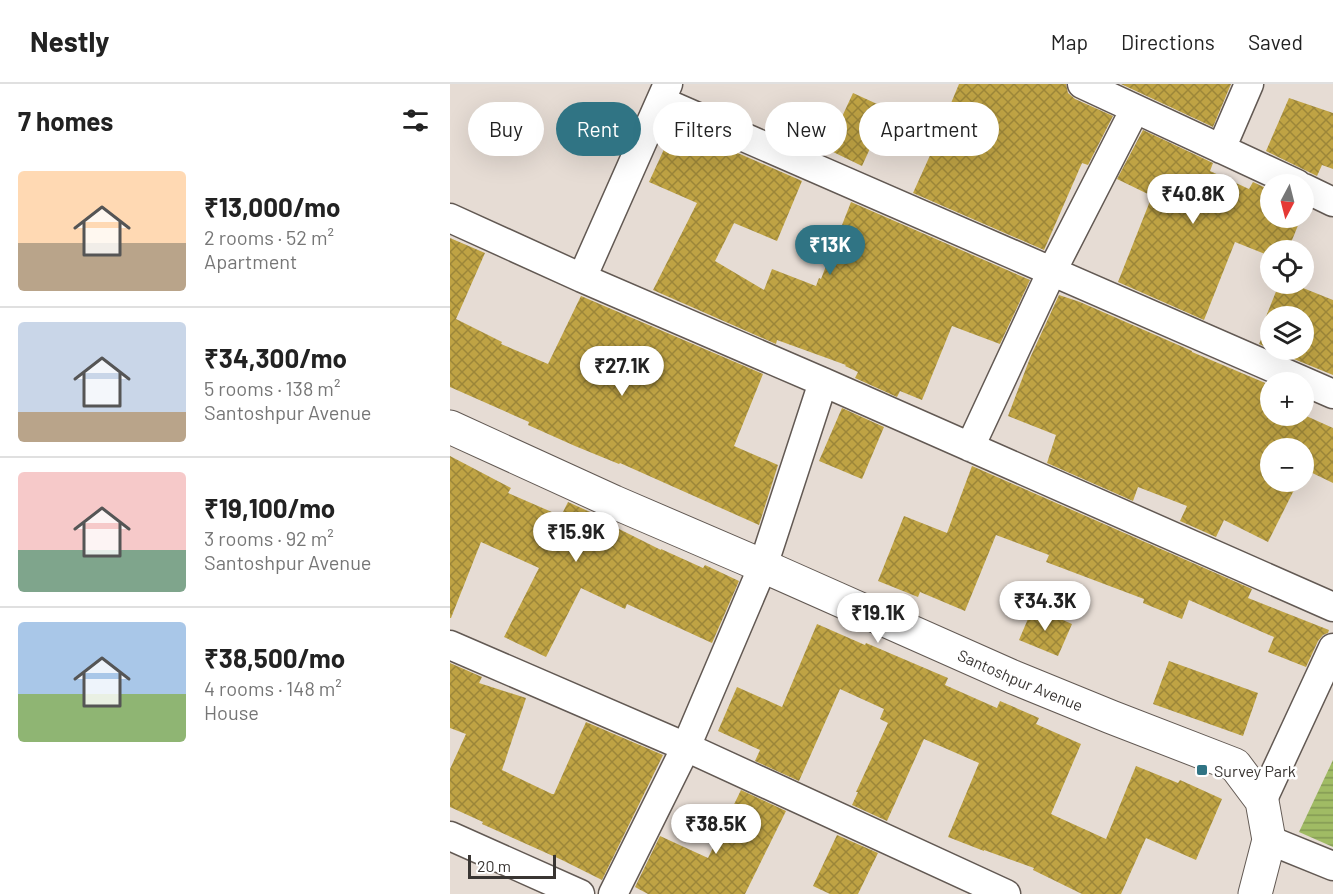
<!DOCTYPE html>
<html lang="en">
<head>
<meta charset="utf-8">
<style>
  body { margin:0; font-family:Barlow,sans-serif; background:#f2f2f2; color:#222; height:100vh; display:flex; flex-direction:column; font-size:22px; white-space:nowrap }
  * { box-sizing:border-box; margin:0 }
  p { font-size:20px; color:#767676 }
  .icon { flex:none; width:33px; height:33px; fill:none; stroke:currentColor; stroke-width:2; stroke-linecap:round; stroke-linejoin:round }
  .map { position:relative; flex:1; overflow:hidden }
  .side { display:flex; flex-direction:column; background:#fff; width:450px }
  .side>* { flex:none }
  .hud { position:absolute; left:18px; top:18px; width:570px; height:54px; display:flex; gap:12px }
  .needle { width:39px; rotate:187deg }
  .buttons { position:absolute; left:810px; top:90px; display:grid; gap:12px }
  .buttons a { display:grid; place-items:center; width:54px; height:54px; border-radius:50%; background:#fff; box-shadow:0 6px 24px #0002; font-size:30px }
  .scale { position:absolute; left:18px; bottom:15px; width:88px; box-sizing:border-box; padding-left:6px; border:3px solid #393532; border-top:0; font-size:16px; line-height:21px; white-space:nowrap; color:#393532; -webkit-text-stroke:4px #fff; paint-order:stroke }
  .price { position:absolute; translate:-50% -51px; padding:0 14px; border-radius:21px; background:#fff; color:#222; font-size:20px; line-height:39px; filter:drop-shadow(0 2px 3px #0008) }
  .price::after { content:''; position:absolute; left:50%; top:36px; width:18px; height:14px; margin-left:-9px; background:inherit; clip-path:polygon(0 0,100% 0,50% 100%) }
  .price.active { background:#307484; color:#fff }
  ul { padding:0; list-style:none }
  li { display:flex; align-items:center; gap:18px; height:150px; padding:0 18px }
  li+li { border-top:2px solid #e0e0e0 }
  li span { display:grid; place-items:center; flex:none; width:168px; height:120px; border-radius:6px; color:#555 }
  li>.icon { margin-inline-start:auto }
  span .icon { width:72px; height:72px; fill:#fffc; stroke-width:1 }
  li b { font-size:26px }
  h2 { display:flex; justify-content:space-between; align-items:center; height:72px; padding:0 18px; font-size:26px }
  .chip { padding:0 21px; border-radius:27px; background:#fff; box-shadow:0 6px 24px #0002; font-size:21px; line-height:54px }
  .chip.active { background:#307484; color:#fff }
  header { display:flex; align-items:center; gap:36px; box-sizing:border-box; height:84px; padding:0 30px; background:#fff; border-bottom:2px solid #e0e0e0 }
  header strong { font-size:28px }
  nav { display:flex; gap:33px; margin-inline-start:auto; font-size:21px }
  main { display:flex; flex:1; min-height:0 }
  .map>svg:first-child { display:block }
</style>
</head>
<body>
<header>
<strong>Nestly</strong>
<nav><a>Map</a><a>Directions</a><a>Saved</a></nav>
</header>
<main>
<section class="side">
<h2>7 homes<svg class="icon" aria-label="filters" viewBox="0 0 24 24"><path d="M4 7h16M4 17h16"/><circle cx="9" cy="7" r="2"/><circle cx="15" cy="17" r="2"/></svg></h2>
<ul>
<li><span style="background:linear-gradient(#ffd9b3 60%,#b9a48a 0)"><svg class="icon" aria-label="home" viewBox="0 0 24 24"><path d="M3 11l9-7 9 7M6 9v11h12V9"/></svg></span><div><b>₹13,000/mo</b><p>2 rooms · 52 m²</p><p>Apartment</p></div></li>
<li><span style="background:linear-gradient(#c9d6e8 75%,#b9a48a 0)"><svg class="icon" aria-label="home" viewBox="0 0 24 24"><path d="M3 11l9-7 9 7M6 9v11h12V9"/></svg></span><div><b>₹34,300/mo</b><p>5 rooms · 138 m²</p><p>Santoshpur Avenue</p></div></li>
<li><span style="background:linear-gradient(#f6c9c9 65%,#7fa58c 0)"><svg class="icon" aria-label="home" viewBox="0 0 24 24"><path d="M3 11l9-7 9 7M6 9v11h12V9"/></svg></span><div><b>₹19,100/mo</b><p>3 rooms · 92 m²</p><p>Santoshpur Avenue</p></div></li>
<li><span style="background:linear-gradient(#a9c7e8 60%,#8fb573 0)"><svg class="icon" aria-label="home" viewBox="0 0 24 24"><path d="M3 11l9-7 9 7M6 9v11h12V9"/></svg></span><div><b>₹38,500/mo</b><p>4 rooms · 148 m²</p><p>House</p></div></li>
</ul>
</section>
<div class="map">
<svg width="883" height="810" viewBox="0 0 883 810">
  <defs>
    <pattern id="water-rules" width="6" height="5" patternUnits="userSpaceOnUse" patternTransform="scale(1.5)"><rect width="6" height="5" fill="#a0bb64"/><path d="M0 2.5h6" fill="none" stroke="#839953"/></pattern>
    <pattern id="building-cross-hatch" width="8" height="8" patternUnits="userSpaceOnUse" patternTransform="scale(1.5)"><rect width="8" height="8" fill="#bfa344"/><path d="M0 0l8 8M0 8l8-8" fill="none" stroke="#9c8639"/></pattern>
  </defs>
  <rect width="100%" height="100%" fill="#e6dcd4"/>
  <!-- water -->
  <path fill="url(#water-rules)" d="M883 676V763L849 748Z"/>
  <!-- building -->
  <path fill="url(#building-cross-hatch)" d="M509 0H616L618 9 625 15 663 32 638 81 632 79 594 166 463 109 501 25 499 24Z
    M671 0H781L763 43Z
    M403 9 438 25 412 82 377 65Z
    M839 14 883 29V85L872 81 867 92 816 67Z
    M693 46 763 79 760 87 799 105 803 98 820 106V134H851L838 166H820V172L785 158 754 236 668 198 702 112 667 95Z
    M221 50 270 71 274 63 352 97 327 157 284 139 265 177 314 206 322 185 366 202 369 194 371 195 401 118 580 196 550 260 502 242 472 316 450 307 447 313 405 294 408 288 395 282 396 281 327 256 326 260 203 206 247 119 199 98Z
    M0 154 35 169 6 235 52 258 51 260 98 280 131 212 313 290 284 362 328 381 309 441 170 379 169 380 125 362 78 341 79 338 0 303Z
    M829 200H843L883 216V291L822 266H854V232H820V265L809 260 815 247 811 245Z
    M609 211 630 218 742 267V268L820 301V332L854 331 883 344V399L854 385V386V364H820V398H848L818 458 774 436 766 453 730 437 737 422 688 403 683 417 597 379 606 351 558 332 580 274Z
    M392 324 434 343 412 395 369 377Z
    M0 372 61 404 58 409 111 432 118 418 160 437 159 440 211 466V465L253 484 255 481 289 497 262 559 177 520 175 525 131 504 96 573 54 553 89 484 31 458 1 534H0Z
    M522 382 802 505 798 514 879 546 878 549 873 551 868 557 856 583 818 568 824 553 739 516 732 535 693 519 694 515 596 478 599 471 546 451 515 527 470 508 468 513 428 497 454 432 497 449Z
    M583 523 622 540 608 572 569 556Z
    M367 540 415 561 416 559 498 594 495 601 547 624 550 617 589 634 586 640 631 660 601 730 656 755 686 682 728 699 730 696 772 715 746 776 696 754 671 810H632L583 786 584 784 534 766V767L498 753 529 679 474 655 437 737 402 721 408 708H406L438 639 430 635 434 625 390 605 349 697 305 677 310 666 268 647 287 603 332 623Z
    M719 577 808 609 793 652 703 620Z
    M0 579 32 593 29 599 76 614 52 686 102 710H104L136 638 213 671 152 796 112 776 32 740 33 738 0 723V685L16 650 0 644Z
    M291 706 336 727 295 810H198L185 803 210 752 258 774Z
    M387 751 428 769 408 810H380L363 802Z"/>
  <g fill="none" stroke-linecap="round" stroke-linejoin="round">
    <!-- minor casing -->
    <g stroke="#625953" stroke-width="31">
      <path id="minor" d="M632 0 847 100
        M211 17 883 310
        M771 65 799 0
        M854 104 883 118
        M0 134 132 194 218 0
        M132 194 373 298 883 523
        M520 363 602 187 685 25
        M0 561 236 663 556 810
        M812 717 883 564
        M0 752 130 810
        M819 756 883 782
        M163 810 236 663 313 482 373 298"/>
    </g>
    <!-- secondary casing -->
    <g stroke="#625953" stroke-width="35">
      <g id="secondary">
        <path id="s1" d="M0 343 164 418 313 482 563 593 661 633 785 681 812 717 819 756 805 810"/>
      </g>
    </g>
    <!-- minor -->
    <use href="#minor" stroke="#fff" stroke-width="28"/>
    <!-- secondary -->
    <use href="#secondary" stroke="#fff" stroke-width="33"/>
  </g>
  <!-- markers -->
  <rect fill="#307484" stroke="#fff" stroke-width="2" x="746" y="680" width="12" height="12" rx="3"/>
  <g text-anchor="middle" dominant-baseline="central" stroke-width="5" stroke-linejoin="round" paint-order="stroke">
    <!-- street labels -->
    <g font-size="16" fill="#393532" stroke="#fff">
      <text stroke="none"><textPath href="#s1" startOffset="624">Santoshpur Avenue</textPath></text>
    </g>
    <!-- poi labels -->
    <g font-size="16" fill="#393532" stroke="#fff" text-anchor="start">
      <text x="764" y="686">Survey Park</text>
    </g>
  </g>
</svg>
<div class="buttons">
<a><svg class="needle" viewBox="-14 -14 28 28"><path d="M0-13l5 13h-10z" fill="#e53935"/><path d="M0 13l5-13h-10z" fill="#767676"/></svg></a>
<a><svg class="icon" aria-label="locate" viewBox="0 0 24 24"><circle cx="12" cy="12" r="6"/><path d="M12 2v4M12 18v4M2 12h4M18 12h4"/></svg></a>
<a><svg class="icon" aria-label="layers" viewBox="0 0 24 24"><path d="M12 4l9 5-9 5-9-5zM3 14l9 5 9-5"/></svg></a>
<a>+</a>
<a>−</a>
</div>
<div class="scale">20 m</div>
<b class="price" style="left:743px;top:141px">₹40.8K</b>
<b class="price active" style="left:380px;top:192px">₹13K</b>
<b class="price" style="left:172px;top:313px">₹27.1K</b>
<b class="price" style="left:126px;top:479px">₹15.9K</b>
<b class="price" style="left:595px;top:548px">₹34.3K</b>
<b class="price" style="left:428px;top:560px">₹19.1K</b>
<b class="price" style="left:266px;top:771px">₹38.5K</b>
<div class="hud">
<a class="chip">Buy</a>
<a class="chip active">Rent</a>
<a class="chip">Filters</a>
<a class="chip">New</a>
<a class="chip">Apartment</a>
</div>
</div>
</main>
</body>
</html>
